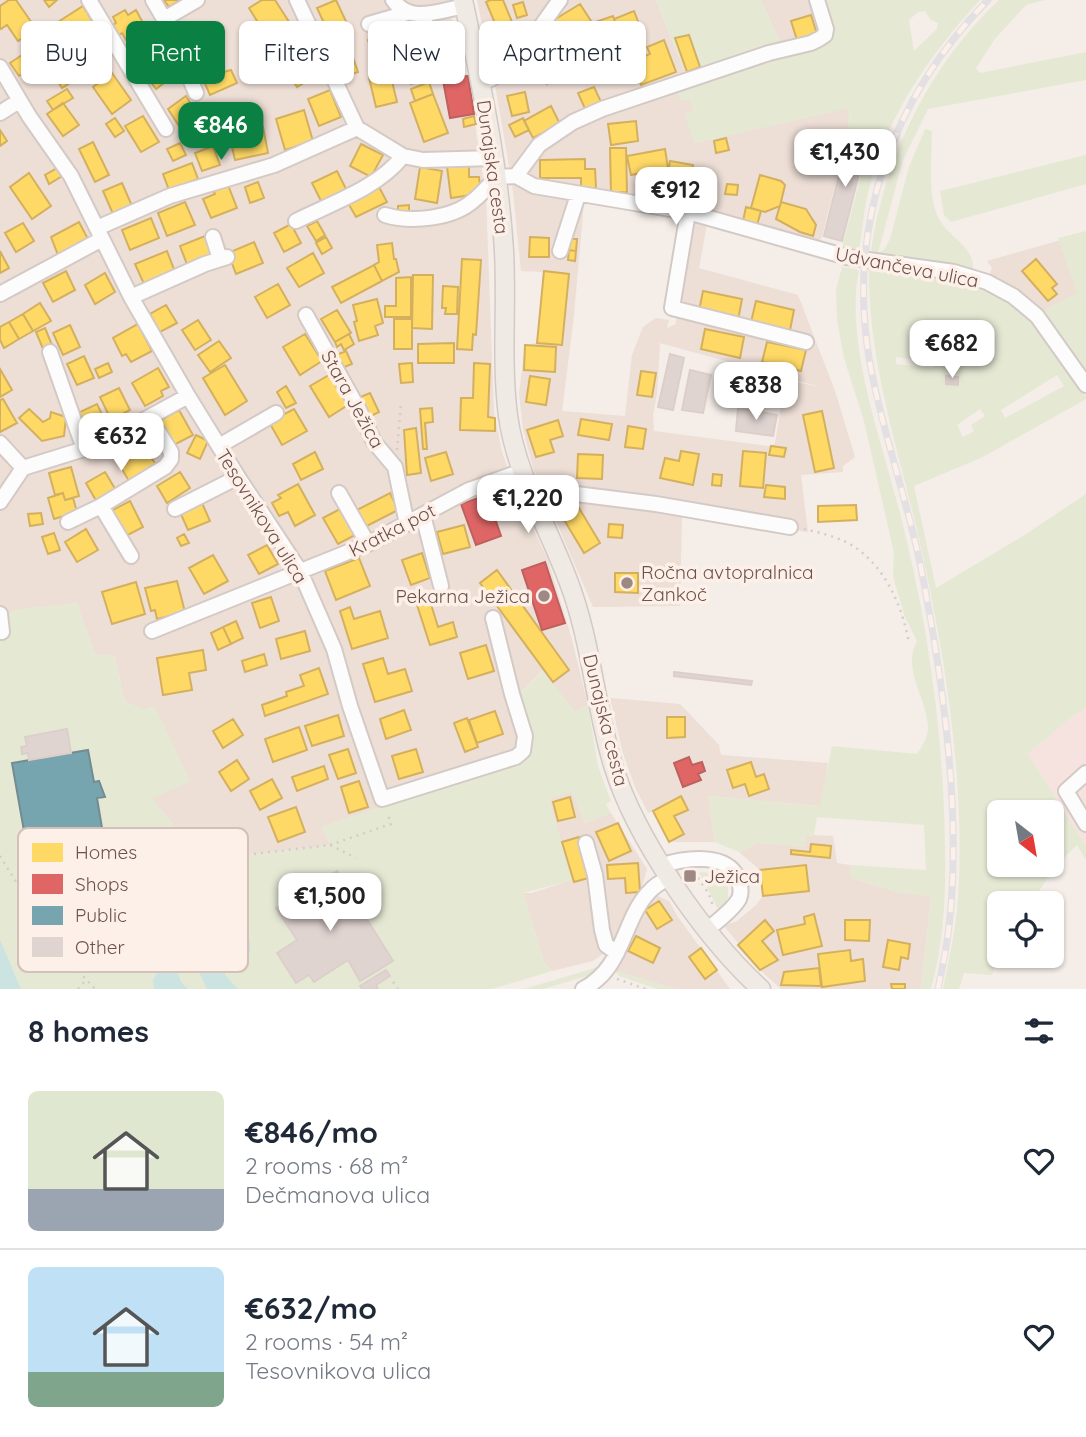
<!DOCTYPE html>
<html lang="en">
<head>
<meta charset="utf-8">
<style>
  body { margin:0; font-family:Quicksand,sans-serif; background:#f6f6f7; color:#1f2937; height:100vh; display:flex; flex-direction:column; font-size:26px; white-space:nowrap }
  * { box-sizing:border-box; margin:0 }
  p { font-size:23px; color:#747a83 }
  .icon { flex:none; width:38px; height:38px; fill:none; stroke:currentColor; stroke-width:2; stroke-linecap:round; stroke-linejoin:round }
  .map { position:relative; height:989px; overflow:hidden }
  .drawer { display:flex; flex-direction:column; background:#fff; flex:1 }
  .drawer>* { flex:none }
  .top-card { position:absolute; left:21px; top:21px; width:700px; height:63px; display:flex; gap:14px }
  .needle { width:46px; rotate:149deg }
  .controls { position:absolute; left:987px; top:800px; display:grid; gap:14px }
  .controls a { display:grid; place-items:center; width:77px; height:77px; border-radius:10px; background:#fff; box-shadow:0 2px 5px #0004; font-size:35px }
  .price { position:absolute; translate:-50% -60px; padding:0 16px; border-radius:14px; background:#fff; color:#222; font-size:23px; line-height:46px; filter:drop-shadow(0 2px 4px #0008) }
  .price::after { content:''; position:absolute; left:50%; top:42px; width:21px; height:16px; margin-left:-10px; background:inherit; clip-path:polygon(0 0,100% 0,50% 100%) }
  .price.active { background:#0b8043; color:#fff }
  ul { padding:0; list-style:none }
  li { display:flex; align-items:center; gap:21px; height:175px; padding:0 28px }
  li+li { border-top:2px solid #e0e1e3 }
  li span { display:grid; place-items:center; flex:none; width:196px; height:140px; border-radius:10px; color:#555 }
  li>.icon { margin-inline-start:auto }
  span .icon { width:84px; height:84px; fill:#fffc; stroke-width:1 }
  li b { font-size:30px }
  h2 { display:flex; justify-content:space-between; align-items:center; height:84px; padding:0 28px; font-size:30px }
  .chip { padding:0 24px; border-radius:10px; background:#fff; box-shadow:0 2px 5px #0004; font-size:24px; line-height:63px }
  .chip.active { background:#0b8043; color:#fff }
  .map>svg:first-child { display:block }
</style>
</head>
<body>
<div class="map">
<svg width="1086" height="989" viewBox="0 0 1086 989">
  <rect width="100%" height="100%" fill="#f4ede8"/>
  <!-- residential -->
  <path fill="#edded6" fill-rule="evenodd" d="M0 0H448L461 70 468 76 486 198 494 412 502 452 520 501 548 560 571 636 588 705 575 712 542 671 517 696 532 756 322 827 330 845 245 855 237 849 208 855 175 827 151 798 189 781 173 748 145 710 125 702 114 655H95L77 603 0 614Z
    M477 0H656L687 77 693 111 694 143 850 107 847 136 822 237 811 253 707 224 699 268 798 295 835 391 855 457 843 466V472L801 475 808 532 682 514 680 606 593 607 533 468 523 429 519 394 525 345 537 343 543 272 521 271 512 183 497 96ZM584 202 692 218 678 295 676 324 667 328 669 320 656 318 643 327 632 355 625 416 562 411 574 315ZM660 343 821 387 785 380 775 444 768 446 654 431 653 415 657 394Z
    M761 0H820L830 29 785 53Z
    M1061 240 1084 315 1056 333 988 278 992 268 987 261Z
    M610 698 680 704 719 745 721 755 828 763 821 806 708 796 715 842H669L653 811 648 813 635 787 623 753Z
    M572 791 585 823 611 813 647 869 642 886 612 943 603 954 593 961 552 971 544 962 523 893H532L571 880 549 799Z
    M814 835 833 836 837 863 850 865 851 878 897 892 931 896 921 989H781L760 970 724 926 737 921 756 905 763 896 760 870 739 852 758 843 804 846 807 836Z
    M658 896 669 901 678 917 730 989H676L615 971 644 909Z"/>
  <!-- commercial -->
  <path fill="#f6e3df" d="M1086 707V846L1028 754 1070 718Z"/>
  <!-- green -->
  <path fill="#e5e9d4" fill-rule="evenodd" d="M656 0H761L782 46 687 77Z
    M820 0H980C928 56 880 125 866 203 863 218 862 235 859 250L844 249 843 243 870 142 847 136 850 108 694 143 685 115 693 111 689 99 681 101 677 90 822 42ZM925 11 931 20 938 23 937 29 914 51 909 20 918 12Z
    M999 0H1045L1026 5 994 40 976 68 980 73 1086 52V80L928 109 903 160 878 253 884 250 890 239 909 167 925 129 932 131C932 156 927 198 939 219 950 239 976 246 973 273L878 255 871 251C885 156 929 66 999 0Z
    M1086 155V184L951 222 944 215 940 191Z
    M1086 231V377L1041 312 1077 293 1058 238Z
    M842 267 859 270C844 341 882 442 900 513 923 603 938 696 943 789 946 856 949 924 931 989H921L931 896 897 892 850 878V865L926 870 924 825 817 817 814 835 807 836 804 847 758 843 739 852 715 842 708 796 820 806 832 746 917 754C922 747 928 737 928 728 928 699 901 669 917 641L905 617 893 577 894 553 864 421 844 358 837 320 836 290Z
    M869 269C880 270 891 268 902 269 945 273 1000 284 1030 318 1052 342 1066 371 1086 397V399L983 457 914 486 936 588 1023 536 1086 494V707L1070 718 1028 754 1086 846V860L1077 845 1055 867 1031 903H999L1000 956 992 975 964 973 959 989H943C948 963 954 937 957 911 968 787 943 639 914 518 894 435 868 355 869 269ZM896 357 932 362 933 368 896 364ZM1057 375 1064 386 1005 418 1001 410ZM980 409 985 416 971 425 974 431 963 437 957 425ZM999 812H1052V864H999Z
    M77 603 95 655H114L125 702 145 709 155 706 190 781 152 799 175 827 208 854 237 849 245 855 330 845 321 827 532 756 517 696 543 671 575 712 588 705 598 766 611 801 606 804 611 813 585 823 572 792 549 799 572 880 523 893 544 962 552 971 492 989H21L0 939V614L26 608Z
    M699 872 712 873 720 878 724 876 728 885V898L719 911Z
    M598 967 594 974 543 989H524Z
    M615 971 676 989H657L619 976Z"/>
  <!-- water -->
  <path fill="#cbe4e1" d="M232 931C250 931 255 946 246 961L228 967 224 971 226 976 238 989H207L198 970 191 966 192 955 195 952 204 955C217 949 218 936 232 931Z
    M0 939 21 989H0Z
    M169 966 177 971 181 982 188 989H154L153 979 160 970Z"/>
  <!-- homes -->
  <path fill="#ffd966" stroke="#d4b05e" stroke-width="2" d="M9 0H16L36 29 18 41 7 25 1 29 0 27V6Z
    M44 0H57L49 7Z
    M164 0H180L169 7Z
    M262 0H275L291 25 268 39 249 8Z
    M336 0 350 30 331 38 317 8Z
    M490 0H503L512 22 497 28 486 2Z
    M523 2 527 15 517 18 513 5Z
    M580 4 591 21 559 38 549 23Z
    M83 6 108 47 85 62 71 33 67 36 58 22Z
    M125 10 128 15 136 10 143 23 135 27 138 33 126 40 122 33 119 35 113 25 116 23 113 17Z
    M634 11 644 37 623 45 614 19Z
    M811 15 817 34 797 40 791 21Z
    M613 16 625 47 607 54 595 22Z
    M452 22 462 70 443 74 433 26Z
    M200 24 204 33 212 29 218 41 214 43 216 48 193 59 181 34Z
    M413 24 432 76 411 84 392 32Z
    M545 29 559 38 546 59 532 50Z
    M300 33 323 71 297 87 289 74 297 69 282 45Z
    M576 33 583 42 563 56 555 45 570 34 571 36Z
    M384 34 390 51 373 56 368 40Z
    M689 35 700 67 687 72 675 38Z
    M51 36 79 77 62 88 44 60 19 76 10 63Z
    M664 40 676 72 641 85 632 61 650 54 647 47Z
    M349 46 358 72 339 78 330 52Z
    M151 49 161 64 166 61 176 74 156 89 135 61Z
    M217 57 224 72 231 70 237 83 210 95 197 66Z
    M544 67 554 76 547 84 537 75Z
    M112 73 131 100 112 114 93 87Z
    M390 73 397 102 376 107 369 78Z
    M429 82 433 94 415 101 411 89Z
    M594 87 602 104 586 111 578 93Z
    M67 89 73 98 53 110 47 101Z
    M330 90 341 117 319 126 308 99Z
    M525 92 529 112 512 116 507 96Z
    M433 94 448 133 424 142 410 103Z
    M186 96 201 119 183 132 168 109Z
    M63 103 79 125 63 136 47 114Z
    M551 106 560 124 533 138 524 121Z
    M304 110 313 141 285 150 276 119Z
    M143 116 159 142 141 152 125 126Z
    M474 116 476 124 464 127 463 119Z
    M115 118 124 131 115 137 106 124Z
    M523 118 529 130 515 137 509 125Z
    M636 121 638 141 611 145 608 124Z
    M263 127 268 153 235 160 229 134Z
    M0 130 7 141 0 146Z
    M726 138 729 150 716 153 714 141Z
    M93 142 109 175 95 182 79 149Z
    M180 143 186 155 173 161 167 149Z
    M361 144 383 155 371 177 350 166Z
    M213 146 220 165 202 171 195 153Z
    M610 148H626L627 192 611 193Z
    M665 149 668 168 631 175 627 156Z
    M585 159V169H595L596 188H581V178H540V160Z
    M670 161 693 165 690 183 696 184 693 201 664 196Z
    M192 163 198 179 169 190 163 174Z
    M469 165V177H479L480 187 471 195 451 198 447 167Z
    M59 167 64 175 49 184 45 175Z
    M420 167 442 171 437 203 415 199Z
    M337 171 347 191 322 203 312 183Z
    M29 173 51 206 32 219 10 187Z
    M760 175 781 181 785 185 780 206 765 212 751 208Z
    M258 182 264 198 250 203 245 187Z
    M122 183 132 206 113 214 103 191Z
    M727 184 738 185 737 195 725 194Z
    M228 185 237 208 211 218 203 199 215 194 213 190Z
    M379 187 387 202 356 217 348 203Z
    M185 202 195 225 167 236 158 213Z
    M781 202 806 209 816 225 813 236 800 232 776 219Z
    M409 205V213H398V206Z
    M746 207 761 211 757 225 743 221Z
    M151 218 159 238 130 250 122 230Z
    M317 221 325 235 316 241 307 226Z
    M79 222 88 239 58 255 51 237Z
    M23 223 34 241 16 252 5 233Z
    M291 224 301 243 284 252 274 233Z
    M205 236 214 257 188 267 180 246Z
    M326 237 332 248 322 254 316 243Z
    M530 237 549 238V257H529Z
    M568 239H577L576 251 567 250Z
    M254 242 263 263 236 274 228 253Z
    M392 243 394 259H396L399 272 382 281 374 265 379 262 377 245Z
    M569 250 576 251 575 261 568 260Z
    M0 251 9 268 0 273Z
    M167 251 175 272 144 284 135 264Z
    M313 253 324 273 299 287 287 268Z
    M462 259 481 260 476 335 473 334 472 350 457 349Z
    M1036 259 1057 284 1052 288 1057 294 1048 301 1022 271Z
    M374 265 382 281 341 303 332 287Z
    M66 271 75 290 53 302 43 283Z
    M544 271 569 274 562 345 537 343Z
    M105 273 115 292 95 304 85 285Z
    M413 275H433L432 329 412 328Z
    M411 277V317H385V306H396V278Z
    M278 284 290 305 267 318 255 297Z
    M443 286 458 287 457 314H445L446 308H442Z
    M703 291 742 299 738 320 699 311Z
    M377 299 383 323 375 326 378 335 359 341 354 322 357 321 353 305Z
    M756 301 794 310 790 330 751 322Z
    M40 303 51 321 33 331 23 314Z
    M166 305 177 323 160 332 150 314Z
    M337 310 351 333 335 342 321 319Z
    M23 314 33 331 19 339 9 322Z
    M394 319H412V349H394Z
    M198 320 211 340 195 350 182 330Z
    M9 322 19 339 4 348 0 340V327Z
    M138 324 152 351 131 362 126 354 122 356 113 338Z
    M70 325 80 347 63 355 53 333Z
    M45 328 52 345 43 349 36 332Z
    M705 329 744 337 740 358 701 349Z
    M305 334 322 361 300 375 283 347Z
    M349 334 354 344 344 350 341 344 337 347 335 342Z
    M219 341 231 358 210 372 198 355Z
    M767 342 806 350 801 371 762 362Z
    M454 343V363H418V344Z
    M525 345 556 347 555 372 524 370Z
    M346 351 352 364 342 368 336 355Z
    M84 356 94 378 77 385 67 364Z
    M108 363 112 372 99 378 95 369Z
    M412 363 413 382 401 383 399 364Z
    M474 363 490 364 488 417 495 418V431L460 430 461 398H473Z
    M225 365 247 401 225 415 203 378Z
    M158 368 169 387 161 391 163 396 145 406 132 383Z
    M0 369 12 390 0 397Z
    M641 371 656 373 652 397 637 395Z
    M329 375 348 405 329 417 310 386Z
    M530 376 550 379 546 405 526 402Z
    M286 386 296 403 286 408 277 392Z
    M119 388 130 410 111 420 100 397Z
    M370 393 379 412 367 418 358 398Z
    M3 399 17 423 0 432V400Z
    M97 404 109 429 89 438 78 413Z
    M432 408 433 422 425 423 427 449H423L420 409Z
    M29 409 43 422 50 418 51 412 66 417 64 436 42 441 19 418Z
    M294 409 307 431 282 445 269 422Z
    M179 410 193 435 172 446 159 421Z
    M822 411 834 468 815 472 803 415Z
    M581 419 612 424 609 440 578 435Z
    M558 420 563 436 550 440 554 452 536 457 527 430Z
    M628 426 646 429 643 449 625 447Z
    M416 428 421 473 407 475 404 430Z
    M196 435 208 441 200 459 187 453Z
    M142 443 156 465 129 481 116 459Z
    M771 446 786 448 784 457 769 455Z
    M681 451 699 454 693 485 660 478 665 458 679 461Z
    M743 451 766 453 763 488 740 486Z
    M315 452 323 469 301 480 293 464Z
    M446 452 453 474 431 481 425 458Z
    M578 454 603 455 602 479 577 478Z
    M71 467 79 496 65 500 63 493 55 495 49 473Z
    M105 472 117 492 98 504 86 483Z
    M180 472 190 488 167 503 157 486Z
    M713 474 722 475 721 486 712 485Z
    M298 484 315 515 295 526 288 512 279 516 272 503 281 498 278 495Z
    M766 485 785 487V499L764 497Z
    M63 493 65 500 73 498 77 512 54 519 48 498Z
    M390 493 398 510 363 528 355 511Z
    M130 501 143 527 124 537 111 511Z
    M202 503 210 521 188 530 180 512Z
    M576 503 600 543 584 553 560 513Z
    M856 505 857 520 818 522V506Z
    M340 509 355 535 338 544 323 518Z
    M41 513 43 524 30 526 28 514Z
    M609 524 623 525 622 538 608 537Z
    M464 525 470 547 443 554 437 532Z
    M86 529 98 550 77 562 65 542Z
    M54 533 60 550 48 554 42 537Z
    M184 534 189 543 181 546 177 538Z
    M267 545 278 564 259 574 248 555Z
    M422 553 430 578 411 585 402 560Z
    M213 555 228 581 204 594 189 568Z
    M359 558 370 586 336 600 325 571Z
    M497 570 569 670 553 682 480 583Z
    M615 573H638V593L615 592Z
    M177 581 185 612 157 619 155 610 151 611 145 588Z
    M136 582 145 614 112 624 102 592Z
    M271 597 279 621 260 628 252 603Z
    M430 601 438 627 453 622 457 637 430 645 417 605Z
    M350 607 354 619 380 611 388 638 352 649 340 611Z
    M236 621 243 638 231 644 223 627Z
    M223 627 231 644 218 650 211 633Z
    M305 631 310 651 281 659 276 639Z
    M486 645 494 671 468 679 460 653Z
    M203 650 206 670 189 673 192 690 163 695 157 658Z
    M264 654 267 665 245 672 242 661Z
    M383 658 388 674 405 669 412 691 375 702 363 664Z
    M319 668 328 694 265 716 262 705 287 696 286 692 304 686 300 675Z
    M404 710 411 730 386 739 380 719Z
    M495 711 503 734 477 743 469 720Z
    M338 715 344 736 312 746 305 726Z
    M667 717H685V737L667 738Z
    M467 718 478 747 465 752 454 723Z
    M233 719 243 735 223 748 213 731Z
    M299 727 307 750 273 762 265 739Z
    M348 749 356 773 338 779 329 755Z
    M416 749 423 772 399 779 392 756Z
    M237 760 249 779 231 791 219 772Z
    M751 762 756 777 764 774 769 789 749 796 745 784 733 788 727 770Z
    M324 766 328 779 297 791 292 777Z
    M272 779 282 798 260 810 250 791Z
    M359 781 368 807 349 813 341 787Z
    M681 796 688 810 674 816 684 834 669 842 653 811Z
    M570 797 575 817 558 821 553 802Z
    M296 807 305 832 278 842 268 817Z
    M618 823 631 851 609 861 596 832Z
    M579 837 592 877 574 882 562 842Z
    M811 844 831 846 830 858 791 854V850L810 852Z
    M638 863 640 892 626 893 625 878 608 879 607 865Z
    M806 865 809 891 763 896 760 870Z
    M659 901 672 920 657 929 645 910Z
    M814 914 822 946 783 955 777 930 805 924 804 917Z
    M765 920 774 931 762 941 778 960 760 970 738 945Z
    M845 920H870L869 941 845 940Z
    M636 936 660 948 653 963 628 951Z
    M888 940 910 944 908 959 901 957 899 970 883 967Z
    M701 948 717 970 705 979 689 957Z
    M850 950 851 961 863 959 865 981 822 987 818 954Z
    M819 968 821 986 781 985 784 972Z
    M891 984H905V989H892Z"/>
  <!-- shops -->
  <path fill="#e06666" stroke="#be605e" stroke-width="2" d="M468 76 474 114 450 118 443 80Z
    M515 485 520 501 492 510 501 536 476 545 461 504Z
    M545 562 565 623 542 630 522 570Z
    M689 757 692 765 702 762 705 771 698 774 701 780 683 787 674 763Z"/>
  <!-- public -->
  <path fill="#76a5af" stroke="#748c91" stroke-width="2" d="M88 750 94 782 99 781 105 797 97 798 106 852 101 853 108 895 42 906 35 864 30 865 12 763Z"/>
  <!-- building -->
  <path fill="#e0d4d1" stroke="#dccfcb" stroke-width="2" d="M848 138 867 142 842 241 824 236Z
    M670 354 684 358 673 410 658 407Z
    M690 370 711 375 703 413 682 410Z
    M739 371 780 379 774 400 734 391Z
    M946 376 958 377V385L946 384Z
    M738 408 777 415 773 436 736 431Z
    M674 672 752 681 751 685 674 676Z
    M67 729 71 753 29 760 28 753 22 754 21 747 27 746 25 737Z
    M337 871 393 961 360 981 348 960 314 982 309 975 296 983 277 953 297 940 276 908Z
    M386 970 390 976 376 985 378 989H362L360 986Z"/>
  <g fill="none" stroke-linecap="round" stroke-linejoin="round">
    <!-- minor casing -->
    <g stroke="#d3cac6" stroke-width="18">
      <path id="minor" d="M89 0 166 129
        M153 0 164 19 196 93
        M297 0 357 128 403 156 423 160 494 158
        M393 0C411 25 440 10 465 6
        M423 15 441 75
        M164 19 197 0
        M369 24 407 13
        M0 67 29 116 71 176 131 297 188 396 238 477 300 571 334 649 350 706 382 799 516 757 523 751 525 736 512 694 493 618
        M480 82C511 79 541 24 560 0
        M0 113 19 101
        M516 176 539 145 573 122 602 109 769 53 811 43 819 39 825 35 826 29 817 0
        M688 212 672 308 806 342
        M385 215C411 223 453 219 474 200 483 193 489 184 498 177L516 176 534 186 688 212 847 257 954 272 987 282 1013 296 1037 316 1086 385
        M296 221C332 203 378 188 403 156
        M97 228 170 196 274 165 357 128
        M213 237 220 259
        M560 251 578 195
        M0 294 102 239
        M131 297 205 264 227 257
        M306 315 359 410 374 442 395 467 407 524
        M50 352 84 449
        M0 443 23 468
        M219 446 276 413
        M339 493 368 544
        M533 501 542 494 552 491 656 504 790 527
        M0 502 23 468 84 449 144 420 188 396
        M101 506 131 556
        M175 509 238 477
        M423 515 441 586
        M68 522 101 506 165 467 171 459V452L149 417
        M0 614 2 632
        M152 631 368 544 469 490 522 471
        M1086 773 1066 791 1086 824
        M586 843 595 875 602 930 606 945 617 953
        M663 865C685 858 726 852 738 878 741 886 742 892 739 899 732 911 717 921 707 930
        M583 989C624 968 622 922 648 893 654 886 662 881 671 877"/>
    </g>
    <!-- major casing -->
    <g stroke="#d3c9c6" stroke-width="21">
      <path id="major" d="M463 0C481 83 499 166 504 251 507 306 501 361 508 416 517 480 553 534 573 594 592 650 596 709 613 765 635 838 704 937 761 989"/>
    </g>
    <!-- path -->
    <path stroke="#d5ccc9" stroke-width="2.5" stroke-dasharray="2 5" stroke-linecap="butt" d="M397 450 401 403
      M804 529C818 532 833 536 846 542 883 561 902 604 909 643
      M330 845 391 824 387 812
      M0 856 55 945 95 989
      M694 872 709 894 713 906
      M71 964 127 942 123 885 245 855 330 845 356 858
      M617 979 646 989
      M393 982 398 989
      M78 989 85 981"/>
    <!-- minor -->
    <use href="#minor" stroke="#fdfcfc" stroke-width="14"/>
    <!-- major -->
    <use href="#major" stroke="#f0eae5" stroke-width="18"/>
    <!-- rail casing -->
    <g stroke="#e2e0e3" stroke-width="7">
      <path id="rail" d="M938 989C942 968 947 947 949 926 962 814 943 679 921 568 907 498 881 429 869 358 847 222 893 97 988 0"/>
    </g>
    <!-- rail -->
    <use href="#rail" stroke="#fdf0e8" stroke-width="4.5" stroke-dasharray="13" stroke-linecap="butt"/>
  </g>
  <!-- markers -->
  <g fill="#9d8883" stroke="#fdf0e8" stroke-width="2.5">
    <circle cx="627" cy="583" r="7"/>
    <circle cx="544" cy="596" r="7"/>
    <rect x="683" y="869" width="14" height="14" rx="3.5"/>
  </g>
  <g text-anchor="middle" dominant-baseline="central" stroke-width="7" stroke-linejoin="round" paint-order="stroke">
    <!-- street labels -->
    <g font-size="19" fill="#6e514c" stroke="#fdf0e8">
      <text transform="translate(493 167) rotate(82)">Dunajska cesta</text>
      <text transform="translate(907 267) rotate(11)">Udvančeva ulica</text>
      <text transform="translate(353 399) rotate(61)">Stara Ježica</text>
      <text transform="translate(262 516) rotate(58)">Tesovnikova ulica</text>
      <text transform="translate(392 530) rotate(-27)">Kratka pot</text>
      <text transform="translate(606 720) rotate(76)">Dunajska cesta</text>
    </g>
    <!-- poi labels -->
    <g font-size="19" fill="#6e514c" stroke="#fdf0e8" text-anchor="start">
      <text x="641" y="572">Ročna avtopralnica<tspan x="641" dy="22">Zankoč</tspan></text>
      <text x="530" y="596" text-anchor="end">Pekarna Ježica</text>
      <text x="704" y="876">Ježica</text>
    </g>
  </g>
  <!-- legend -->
  <rect x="18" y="828" width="230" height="144" rx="10" fill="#fdf0e8" stroke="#d2c0b9" stroke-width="2"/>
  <rect x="32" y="843" width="31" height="19" fill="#ffd966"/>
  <rect x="32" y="874" width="31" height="20" fill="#e06666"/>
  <rect x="32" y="906" width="31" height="19" fill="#76a5af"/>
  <rect x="32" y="937" width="31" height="20" fill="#e0d4d1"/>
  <g font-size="19" fill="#6e514c">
    <text x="75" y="859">Homes</text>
    <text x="75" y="891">Shops</text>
    <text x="75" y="922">Public</text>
    <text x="75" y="954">Other</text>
  </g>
</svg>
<div class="controls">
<a><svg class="needle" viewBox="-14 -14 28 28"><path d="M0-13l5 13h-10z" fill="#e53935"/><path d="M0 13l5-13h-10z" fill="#747a83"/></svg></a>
<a><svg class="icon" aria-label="locate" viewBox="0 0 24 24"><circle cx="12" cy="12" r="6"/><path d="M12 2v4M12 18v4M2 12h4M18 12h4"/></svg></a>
</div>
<b class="price active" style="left:221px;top:162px">€846</b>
<b class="price" style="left:845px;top:189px">€1,430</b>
<b class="price" style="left:676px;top:227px">€912</b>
<b class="price" style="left:952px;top:380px">€682</b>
<b class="price" style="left:756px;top:422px">€838</b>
<b class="price" style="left:121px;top:473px">€632</b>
<b class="price" style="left:528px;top:535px">€1,220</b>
<b class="price" style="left:330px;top:933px">€1,500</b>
<div class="top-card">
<a class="chip">Buy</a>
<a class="chip active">Rent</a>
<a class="chip">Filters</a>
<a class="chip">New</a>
<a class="chip">Apartment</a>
</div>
</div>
<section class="drawer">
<h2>8 homes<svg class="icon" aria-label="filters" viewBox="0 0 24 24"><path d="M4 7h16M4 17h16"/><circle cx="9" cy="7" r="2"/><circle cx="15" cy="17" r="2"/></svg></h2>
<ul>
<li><span style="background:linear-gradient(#dfe7d0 70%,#9aa5b1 0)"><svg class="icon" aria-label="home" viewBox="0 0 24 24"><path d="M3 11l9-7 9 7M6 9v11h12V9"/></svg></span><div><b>€846/mo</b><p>2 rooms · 68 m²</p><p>Dečmanova ulica</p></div><svg class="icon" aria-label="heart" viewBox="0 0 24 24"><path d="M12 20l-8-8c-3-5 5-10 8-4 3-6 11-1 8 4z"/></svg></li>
<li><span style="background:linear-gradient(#bfe0f5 75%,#7fa58c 0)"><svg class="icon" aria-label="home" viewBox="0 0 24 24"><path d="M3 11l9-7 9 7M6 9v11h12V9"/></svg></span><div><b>€632/mo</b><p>2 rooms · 54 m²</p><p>Tesovnikova ulica</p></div><svg class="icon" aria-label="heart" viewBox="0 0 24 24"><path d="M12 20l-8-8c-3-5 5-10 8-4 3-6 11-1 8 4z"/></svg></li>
</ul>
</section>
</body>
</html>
